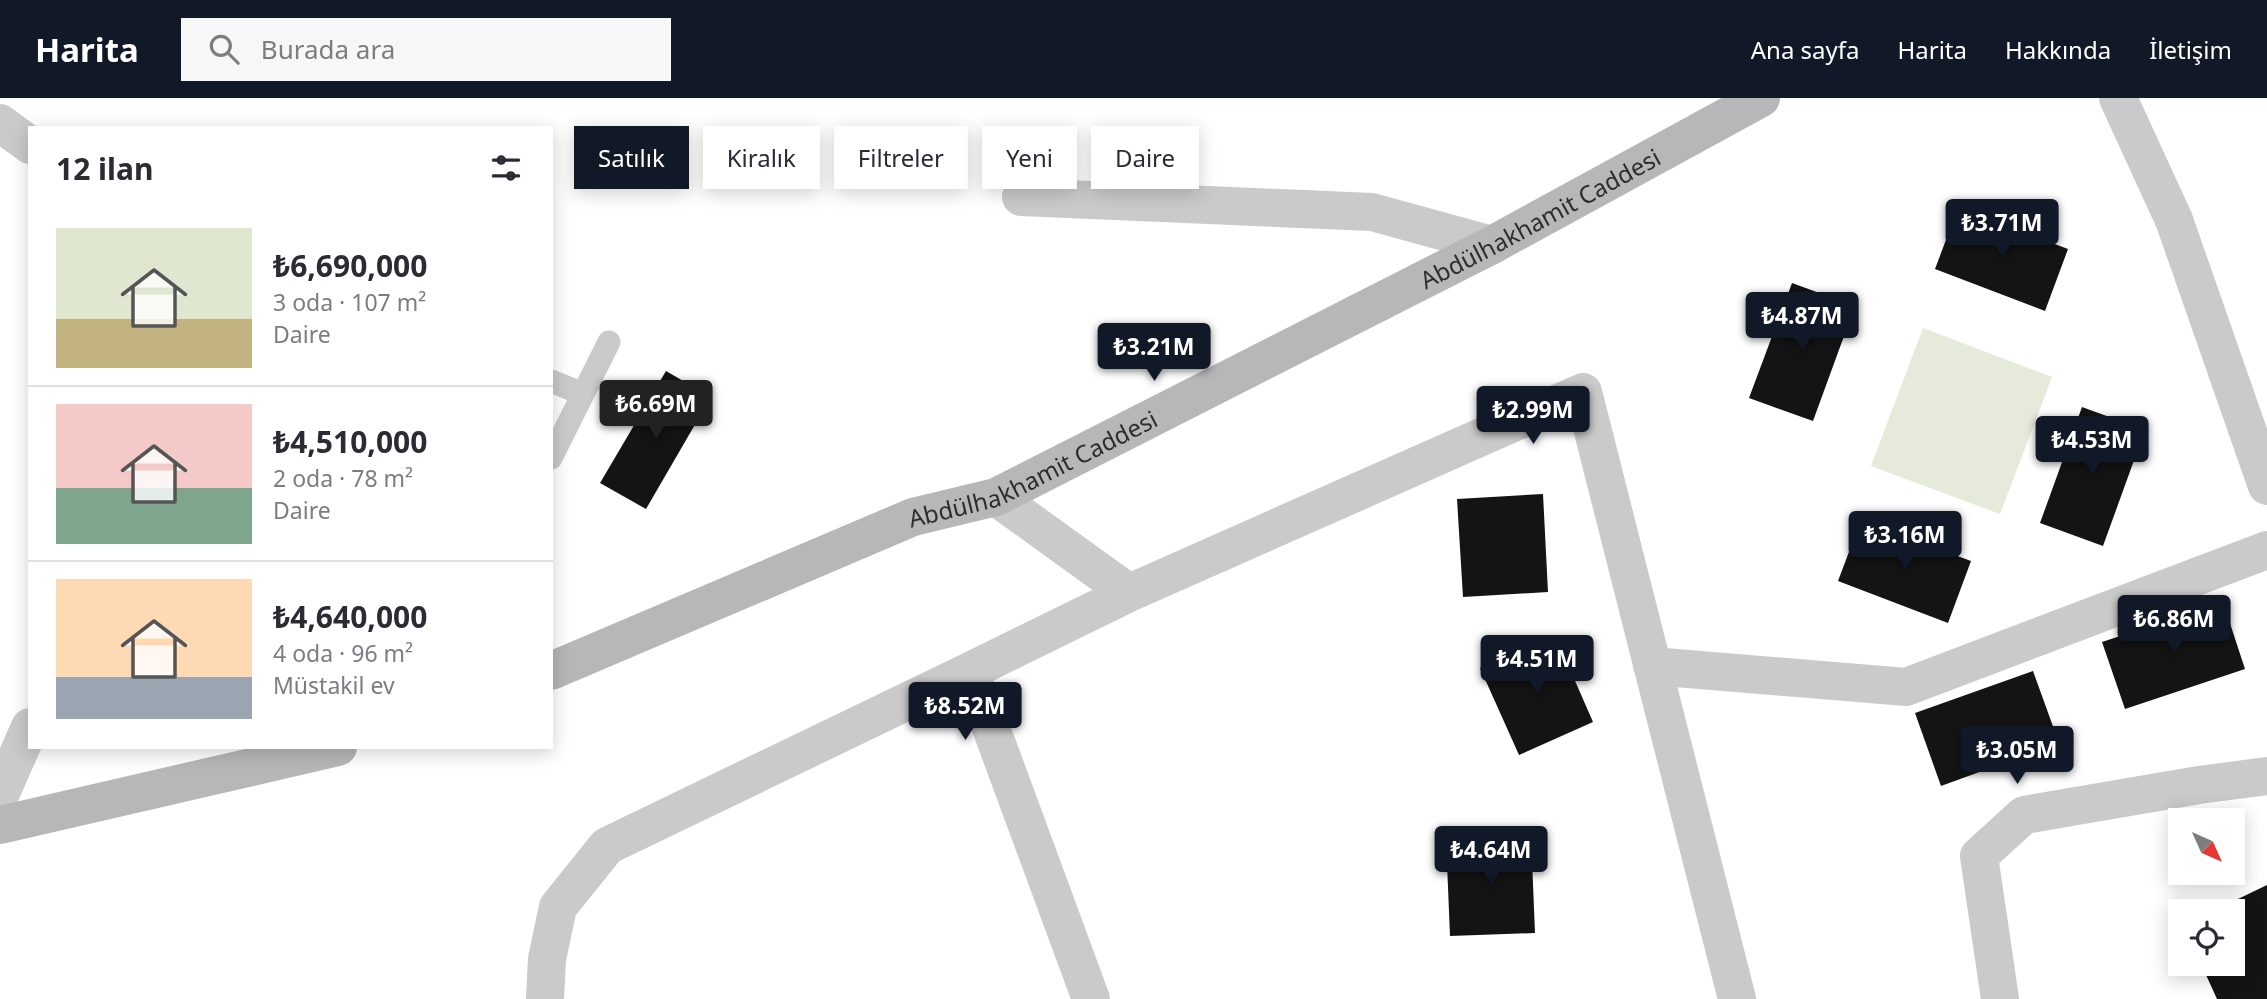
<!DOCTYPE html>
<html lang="tr">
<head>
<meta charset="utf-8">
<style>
  body { margin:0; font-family:"Noto Sans",sans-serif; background:#f7f7f7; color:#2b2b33; height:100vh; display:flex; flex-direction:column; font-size:26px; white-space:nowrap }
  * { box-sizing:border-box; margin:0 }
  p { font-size:23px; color:#7c7c81 }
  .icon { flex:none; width:38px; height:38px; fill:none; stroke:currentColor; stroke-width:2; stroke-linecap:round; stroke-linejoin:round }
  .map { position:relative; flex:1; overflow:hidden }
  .details { position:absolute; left:28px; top:28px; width:525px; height:623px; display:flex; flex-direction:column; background:#fff; border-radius:0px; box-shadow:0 4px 18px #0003 }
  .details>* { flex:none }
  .banner { position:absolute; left:574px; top:28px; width:665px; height:63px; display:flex; gap:14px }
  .needle { width:46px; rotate:135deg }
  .controls { position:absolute; left:2168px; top:710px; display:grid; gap:14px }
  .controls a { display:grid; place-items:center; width:77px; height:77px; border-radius:0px; background:#fff; box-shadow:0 4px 18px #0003; font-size:35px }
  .price { position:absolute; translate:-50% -60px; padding:0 16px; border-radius:7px; background:#111827; color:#fff; font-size:23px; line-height:46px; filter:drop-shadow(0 2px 4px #0008) }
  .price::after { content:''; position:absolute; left:50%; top:42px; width:21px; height:16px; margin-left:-10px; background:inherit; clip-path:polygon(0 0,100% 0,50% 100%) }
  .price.active { background:#222; color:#fff }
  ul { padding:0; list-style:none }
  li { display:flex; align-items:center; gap:21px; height:175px; padding:0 28px }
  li+li { border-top:2px solid #e1e1e2 }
  li span { display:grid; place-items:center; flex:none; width:196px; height:140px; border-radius:0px; color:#555 }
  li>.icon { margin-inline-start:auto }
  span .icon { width:84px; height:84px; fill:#fffc; stroke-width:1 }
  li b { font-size:30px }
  h2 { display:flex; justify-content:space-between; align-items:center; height:84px; padding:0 28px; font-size:30px }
  .chip { padding:0 24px; border-radius:0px; background:#fff; box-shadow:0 4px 18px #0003; font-size:24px; line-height:63px }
  .chip.active { background:#111827; color:#fff }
  header { display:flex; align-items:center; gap:42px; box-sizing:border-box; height:98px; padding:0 35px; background:#111827; color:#fff }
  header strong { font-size:33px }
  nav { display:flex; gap:38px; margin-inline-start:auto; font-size:24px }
  .search { width:490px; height:63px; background:#f7f7f7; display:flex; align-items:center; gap:18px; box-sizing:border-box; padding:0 24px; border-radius:0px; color:#7c7c81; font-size:26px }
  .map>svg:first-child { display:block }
</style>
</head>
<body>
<header>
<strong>Harita</strong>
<div class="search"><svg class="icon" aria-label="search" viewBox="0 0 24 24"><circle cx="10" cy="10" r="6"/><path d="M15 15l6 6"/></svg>Burada ara</div>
<nav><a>Ana sayfa</a><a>Harita</a><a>Hakkında</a><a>İletişim</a></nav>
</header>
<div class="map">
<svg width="2267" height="901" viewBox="0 0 2267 901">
  <rect width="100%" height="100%" fill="#fff"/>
  <!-- green -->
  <path fill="#e5eada" d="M1923 230 2052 279 2000 416 1871 368Z"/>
  <!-- building -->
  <path fill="#141414" d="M1958 110 2068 151 2045 213 1935 171Z
    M1792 185 1855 208 1813 323 1749 300Z
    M666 273 711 299 646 411 600 385Z
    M2082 309 2145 332 2103 448 2040 425Z
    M1543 396 1548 494 1463 499 1457 401Z
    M1861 422 1971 463 1948 525 1838 483Z
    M2223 504 2245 571 2125 611 2102 544Z
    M1555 537 1593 624 1519 657 1480 570Z
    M2033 573 2059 645 1941 688 1915 615Z
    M1531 737 1535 835 1450 838 1446 741Z
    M2267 787V901H2217L2201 866H2233V814H2211Z"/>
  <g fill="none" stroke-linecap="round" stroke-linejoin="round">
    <!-- lane -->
    <path stroke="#cacaca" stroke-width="23" d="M551 283 583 296
      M551 360 609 244"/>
    <!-- street -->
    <path stroke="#cacaca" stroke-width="38" d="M2118 0 2174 122 2267 388
      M0 25 30 47
      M1021 99 1372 114 1492 147
      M996 399 1129 495 1583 294 1737 901
      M1652 568 1906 589 2267 452
      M0 697 30 629
      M545 901 547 861 558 809 607 748 970 573
      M1091 901 970 573 1129 495
      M2000 901 1979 758 2024 717 2199 687 2267 678"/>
    <!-- secondary -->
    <g stroke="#b7b7b7" stroke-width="38">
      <path id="s1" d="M551 573 913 419 996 399 1492 147 1761 0"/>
      <path d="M0 727 338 649"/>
    </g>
  </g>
  <g text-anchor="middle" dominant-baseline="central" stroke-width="7" stroke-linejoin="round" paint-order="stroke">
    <!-- street labels -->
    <g font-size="24" fill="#2d2d2d" stroke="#fff">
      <text stroke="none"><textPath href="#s1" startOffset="1090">Abdülhakhamit Caddesi</textPath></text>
      <text stroke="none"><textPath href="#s1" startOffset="523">Abdülhakhamit Caddesi</textPath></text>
    </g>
  </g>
</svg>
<div class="controls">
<a><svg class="needle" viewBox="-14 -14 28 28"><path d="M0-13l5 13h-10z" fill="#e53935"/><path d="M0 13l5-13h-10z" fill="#7c7c81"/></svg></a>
<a><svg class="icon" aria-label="locate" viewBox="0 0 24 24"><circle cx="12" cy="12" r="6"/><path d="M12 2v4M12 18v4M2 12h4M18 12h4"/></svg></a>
</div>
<b class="price" style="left:2002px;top:161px">₺3.71M</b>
<b class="price" style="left:1802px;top:254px">₺4.87M</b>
<b class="price" style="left:1154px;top:285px">₺3.21M</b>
<b class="price active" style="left:656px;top:342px">₺6.69M</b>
<b class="price" style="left:1533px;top:348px">₺2.99M</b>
<b class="price" style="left:2092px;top:378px">₺4.53M</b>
<b class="price" style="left:1905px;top:473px">₺3.16M</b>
<b class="price" style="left:2174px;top:557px">₺6.86M</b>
<b class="price" style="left:1537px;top:597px">₺4.51M</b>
<b class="price" style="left:965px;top:644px">₺8.52M</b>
<b class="price" style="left:2017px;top:688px">₺3.05M</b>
<b class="price" style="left:1491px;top:788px">₺4.64M</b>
<div class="banner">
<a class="chip active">Satılık</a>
<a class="chip">Kiralık</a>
<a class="chip">Filtreler</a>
<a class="chip">Yeni</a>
<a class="chip">Daire</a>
</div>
<section class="details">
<h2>12 ilan<svg class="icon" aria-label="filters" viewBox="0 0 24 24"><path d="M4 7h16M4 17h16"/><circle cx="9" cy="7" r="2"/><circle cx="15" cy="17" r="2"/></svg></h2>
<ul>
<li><span style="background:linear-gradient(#dfe7d0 65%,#c2b280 0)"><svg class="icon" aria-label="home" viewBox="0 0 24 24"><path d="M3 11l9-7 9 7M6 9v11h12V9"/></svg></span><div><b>₺6,690,000</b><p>3 oda · 107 m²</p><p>Daire</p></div></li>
<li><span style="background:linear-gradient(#f6c9c9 60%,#7fa58c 0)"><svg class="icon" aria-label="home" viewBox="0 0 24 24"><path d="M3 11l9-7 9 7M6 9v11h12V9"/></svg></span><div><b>₺4,510,000</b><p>2 oda · 78 m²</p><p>Daire</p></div></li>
<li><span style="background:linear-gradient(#ffd9b3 70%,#9aa5b1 0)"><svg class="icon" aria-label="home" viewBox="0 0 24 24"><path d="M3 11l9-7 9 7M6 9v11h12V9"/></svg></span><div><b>₺4,640,000</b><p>4 oda · 96 m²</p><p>Müstakil ev</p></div></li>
</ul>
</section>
</div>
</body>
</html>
